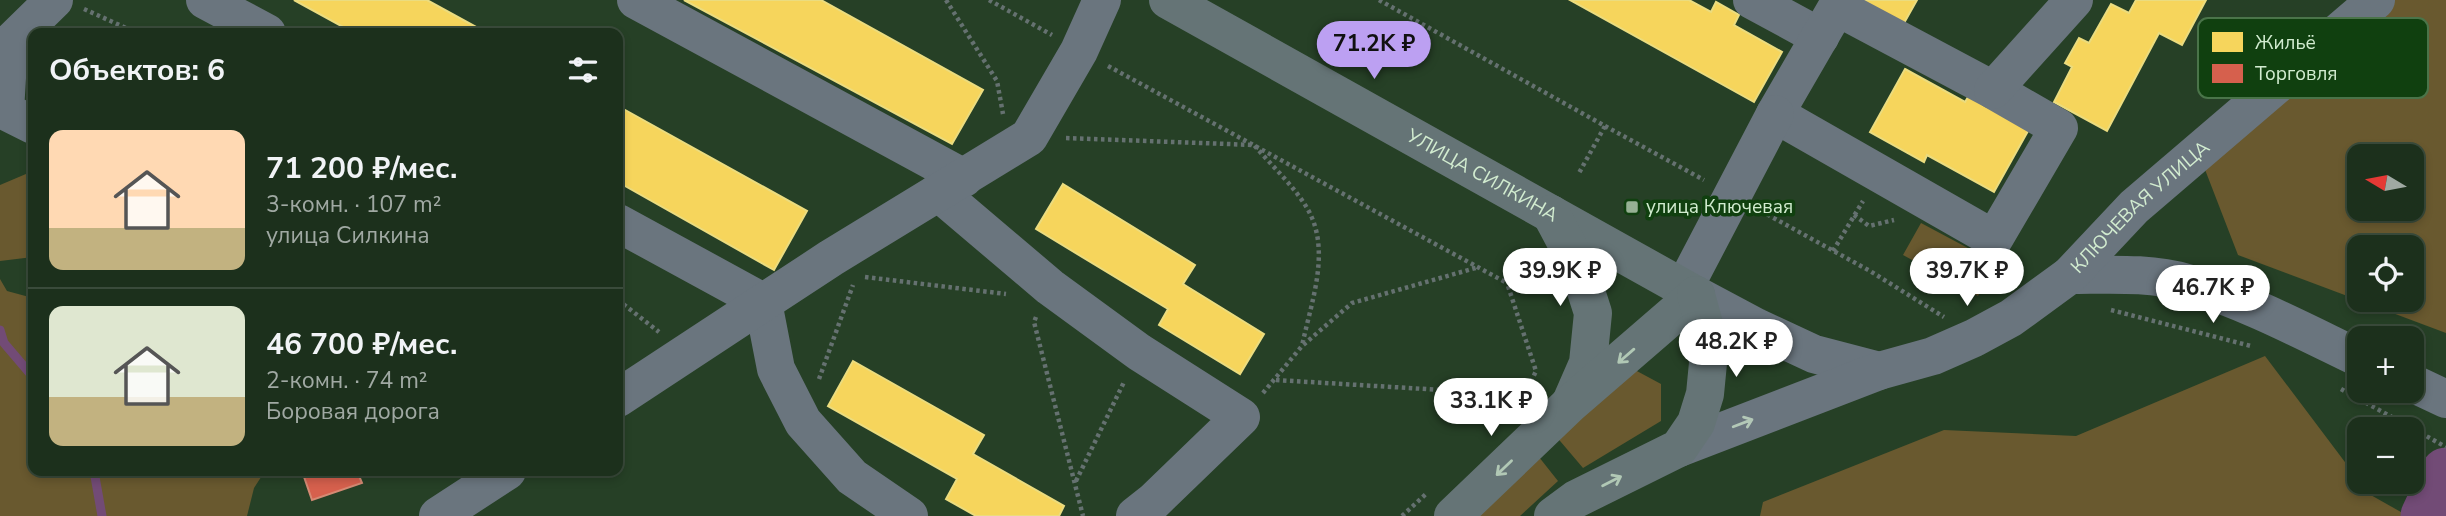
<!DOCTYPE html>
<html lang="ru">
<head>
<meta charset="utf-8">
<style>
  body { margin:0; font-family:"Nunito Sans",sans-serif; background:#253825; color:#f1f3f6; height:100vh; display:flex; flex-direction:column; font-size:26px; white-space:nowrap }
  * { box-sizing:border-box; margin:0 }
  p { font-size:23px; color:#a0a9a3 }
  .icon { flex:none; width:38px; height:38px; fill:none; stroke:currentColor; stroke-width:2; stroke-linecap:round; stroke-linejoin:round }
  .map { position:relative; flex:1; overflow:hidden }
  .side { position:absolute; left:28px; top:28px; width:595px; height:448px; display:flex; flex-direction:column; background:#1c301c; border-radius:14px; box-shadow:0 4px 10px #0003,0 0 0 2px #3a4b3b }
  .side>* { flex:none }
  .needle { width:46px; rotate:280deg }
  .controls { position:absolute; left:2347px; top:144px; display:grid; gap:14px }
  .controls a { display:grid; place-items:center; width:77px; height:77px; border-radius:14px; background:#1c301c; box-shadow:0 4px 10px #0003,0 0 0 2px #3a4b3b; font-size:35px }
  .price { position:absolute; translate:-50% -60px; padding:0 16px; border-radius:24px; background:#fff; color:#222; font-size:23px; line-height:46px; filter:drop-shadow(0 2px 4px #0008) }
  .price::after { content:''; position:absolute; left:50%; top:42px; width:21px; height:16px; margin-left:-10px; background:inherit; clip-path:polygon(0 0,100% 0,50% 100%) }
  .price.current { background:#bca0f2; color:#111 }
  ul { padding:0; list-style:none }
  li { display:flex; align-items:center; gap:21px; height:175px; padding:0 21px }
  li+li { border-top:2px solid #3a4b3b }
  li span { display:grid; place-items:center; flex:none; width:196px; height:140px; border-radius:14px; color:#555 }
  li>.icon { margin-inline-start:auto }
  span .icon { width:84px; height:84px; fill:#fffc; stroke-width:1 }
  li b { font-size:30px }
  h2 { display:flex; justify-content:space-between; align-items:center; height:84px; padding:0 21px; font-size:30px }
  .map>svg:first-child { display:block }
</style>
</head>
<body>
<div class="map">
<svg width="2446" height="516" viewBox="0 0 2446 516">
  <rect width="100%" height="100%" fill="#264026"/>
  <!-- green -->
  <path fill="#69592f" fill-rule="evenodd" d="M2392 0H2446V333L2238 255 2204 167ZM2359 156H2412V208H2359ZM2359 247H2412V299H2359Z
    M33 171V257L0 261V185Z
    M1921 223 1996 263 1978 296 1903 255Z
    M0 279 7 291 33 298V471H265L254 488 247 516H0Z
    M2265 356 2369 494 2408 516H1760L1763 502 1944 430 2076 436Z
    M1635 370 1661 384V421L1583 468 1555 435Z
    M1535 452 1558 481 1520 516H1467Z"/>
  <!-- homes -->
  <path fill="#f6d55c" stroke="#ebdc7f" stroke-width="2" d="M294 0H427L487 33H354Z
    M684 0H821L983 90 952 144Z
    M1570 0H1689L1711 12 1716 2 1739 15 1734 25 1782 52 1754 102Z
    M1862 0H1917L1899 32Z
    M2136 0H2206L2182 45 2159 33 2107 131 2054 102 2072 67 2065 63 2079 38 2089 43 2111 4 2129 13Z
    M1905 69 1965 102 1973 89 2028 131 1994 192 1927 155 1924 162 1870 132Z
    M618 106 807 211 774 270 618 182Z
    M1063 184 1195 265 1183 284 1264 334 1240 374 1159 325 1168 309 1036 229Z
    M853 361 984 435 973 454 1064 506 1059 516H976L946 499 957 479 828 406Z"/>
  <!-- shops -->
  <path fill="#d6604d" stroke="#d58a74" stroke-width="2" d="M302 471H357L362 483 312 500Z"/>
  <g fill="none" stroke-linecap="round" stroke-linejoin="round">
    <!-- stream -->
    <path stroke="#724b76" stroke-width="9" d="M0 330 4 343 33 377
      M94 471 102 516"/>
    <!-- river -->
    <path stroke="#724b76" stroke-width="51" d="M2426 516 2446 473"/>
    <!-- path -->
    <path stroke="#657170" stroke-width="4.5" stroke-dasharray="3.5 3.5" stroke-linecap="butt" d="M946 0 997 81 1003 114
      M989 0 1052 35
      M1379 0 1605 126 1579 173
      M84 9 137 33
      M1108 66 1507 283
      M1605 126 1704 180
      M1066 138 1254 145C1271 165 1294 186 1307 208 1332 250 1311 302 1302 346
      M1761 211 1870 271 1944 317
      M1854 215 1869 226 1894 220
      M1833 251 1863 201
      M865 277 1006 294
      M618 300 659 332
      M2111 310 2251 346
      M1036 317 1034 322 1083 516
      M819 379 853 285
      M1276 380 1525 395
      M2341 389 2446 447
      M1263 393 1302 346 1352 303 1479 267
      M1522 401 1536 371 1507 283 1526 254
      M1076 481 1124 382
      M1402 516 1426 494"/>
    <!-- minor -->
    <g stroke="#6a757e" stroke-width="38">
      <path d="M205 0 267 33"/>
      <path d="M636 0 964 178"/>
      <path d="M1752 0 1820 37"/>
      <path d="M1837 7 1993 90 2059 128 1994 239 1775 114Z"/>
      <path d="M1993 90 2074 0"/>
      <path d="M33 125 5 111 9 44 54 0"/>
      <path d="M938 192 1050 287 1139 352 1241 417 1154 501 1135 516"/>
      <path d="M618 223 763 302 776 369 803 422 852 477 909 516"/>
      <path d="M2070 275C2108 275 2150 272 2187 283 2246 301 2303 331 2359 358"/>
      <path d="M1684 288 1775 114"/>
      <path d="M1696 295 1756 327 1814 354 1879 371"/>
      <path d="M2412 383 2446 399"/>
      <path d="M618 398 831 258 1029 137 1079 51 1102 0"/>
      <path id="s1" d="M1679 448 1879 371 1933 356 1974 338 2011 318 2070 275 2134 207 2376 0"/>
      <path d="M438 516 507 471"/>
    </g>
    <!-- major -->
    <g stroke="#657476" stroke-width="38">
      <path id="s2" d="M1168 0 1696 295"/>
      <path d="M1551 214 1577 263 1593 313 1588 363 1571 402"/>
      <path d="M1453 516 1571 403 1696 295"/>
      <path d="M1553 516 1576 499 1679 448 1696 423 1705 394 1708 363 1705 328 1696 295"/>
    </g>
  </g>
  <!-- one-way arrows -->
  <defs><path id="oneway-shaft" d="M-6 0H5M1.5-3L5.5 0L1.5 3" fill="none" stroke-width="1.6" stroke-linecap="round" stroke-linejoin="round" transform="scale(1.75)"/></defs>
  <g stroke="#b1c8b5">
    <use href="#oneway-shaft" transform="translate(1626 356) rotate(139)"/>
    <use href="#oneway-shaft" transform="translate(1504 468) rotate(136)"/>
    <use href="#oneway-shaft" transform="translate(1612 481) rotate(-27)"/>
  </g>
  <use stroke="#b3c8b7" href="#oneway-shaft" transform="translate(1743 423) rotate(-21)"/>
  <!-- markers -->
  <rect fill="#96b094" stroke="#10400f" stroke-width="2.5" x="1625" y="200" width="14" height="14" rx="3.5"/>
  <g text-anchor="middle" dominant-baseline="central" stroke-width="7" stroke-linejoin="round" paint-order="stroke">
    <!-- street labels -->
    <g font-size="19" fill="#d2ecd0" stroke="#10400f">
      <text stroke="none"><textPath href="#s2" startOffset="360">УЛИЦА СИЛКИНА</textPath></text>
      <text stroke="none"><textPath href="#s1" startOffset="528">КЛЮЧЕВАЯ УЛИЦА</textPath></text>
    </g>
    <!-- poi labels -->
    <g font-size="19" fill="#d2ecd0" stroke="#10400f" text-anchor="start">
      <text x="1646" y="207">улица Ключевая</text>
    </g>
  </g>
  <!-- legend -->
  <rect x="2198" y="18" width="230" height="80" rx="10" fill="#10400f" stroke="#4a7449" stroke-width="2"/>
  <rect x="2212" y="32" width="31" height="20" fill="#f6d55c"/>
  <rect x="2212" y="64" width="31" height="19" fill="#d6604d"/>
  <g font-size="19" fill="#d2ecd0">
    <text x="2255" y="49">Жильё</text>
    <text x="2255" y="80">Торговля</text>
  </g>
</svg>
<div class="controls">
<a><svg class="needle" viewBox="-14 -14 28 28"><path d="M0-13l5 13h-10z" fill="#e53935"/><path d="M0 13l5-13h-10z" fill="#a0a9a3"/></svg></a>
<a><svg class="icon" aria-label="locate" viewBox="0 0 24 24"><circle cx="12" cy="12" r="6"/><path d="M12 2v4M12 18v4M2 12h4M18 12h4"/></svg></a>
<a>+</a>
<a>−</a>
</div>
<b class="price current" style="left:1374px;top:81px">71.2K ₽</b>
<b class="price" style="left:1560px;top:308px">39.9K ₽</b>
<b class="price" style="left:1967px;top:308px">39.7K ₽</b>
<b class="price" style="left:2213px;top:325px">46.7K ₽</b>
<b class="price" style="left:1736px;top:379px">48.2K ₽</b>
<b class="price" style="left:1491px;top:438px">33.1K ₽</b>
<section class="side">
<h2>Объектов: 6<svg class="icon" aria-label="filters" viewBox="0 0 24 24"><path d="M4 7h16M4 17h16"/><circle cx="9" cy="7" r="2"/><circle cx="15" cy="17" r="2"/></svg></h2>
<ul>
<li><span style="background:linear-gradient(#ffd9b3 70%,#c2b280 0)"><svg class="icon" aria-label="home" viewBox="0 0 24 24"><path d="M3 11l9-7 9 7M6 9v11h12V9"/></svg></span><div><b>71 200 ₽/мес.</b><p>3-комн. · 107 m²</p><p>улица Силкина</p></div></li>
<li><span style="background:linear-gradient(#dfe7d0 65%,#c2b280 0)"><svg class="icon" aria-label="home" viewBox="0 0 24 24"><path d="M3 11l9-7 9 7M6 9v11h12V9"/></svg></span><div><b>46 700 ₽/мес.</b><p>2-комн. · 74 m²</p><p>Боровая дорога</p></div></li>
</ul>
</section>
</div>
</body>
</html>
